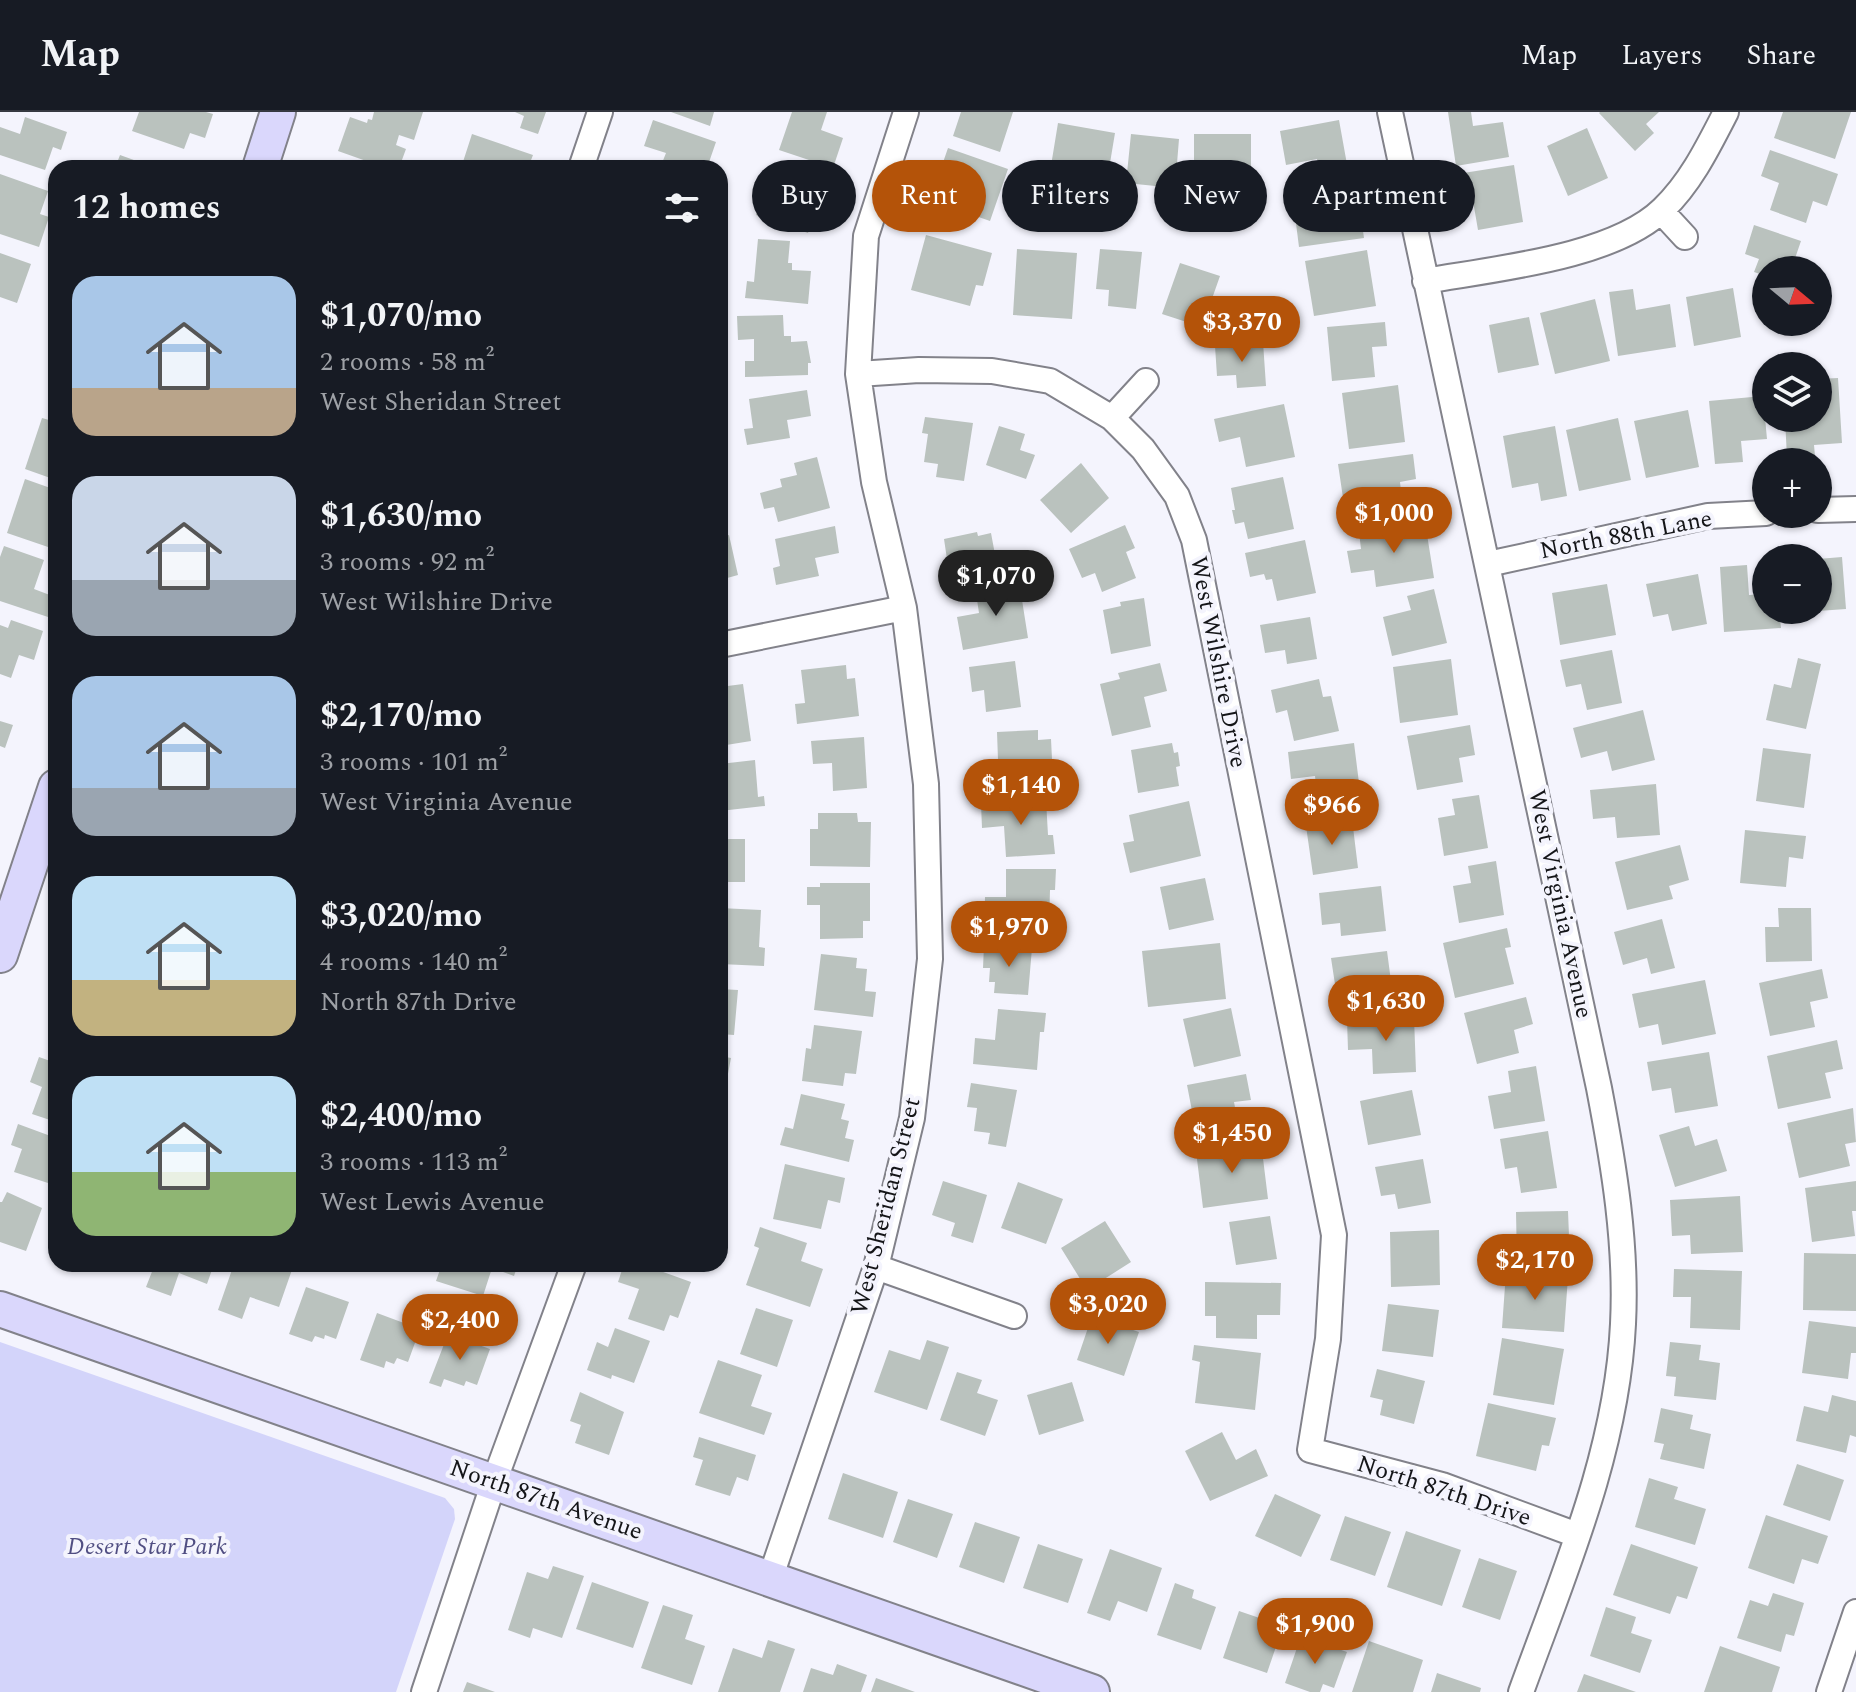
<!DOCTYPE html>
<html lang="en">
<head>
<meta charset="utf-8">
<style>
  body { margin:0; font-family:Spectral,serif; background:#20242c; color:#f1f3f6; height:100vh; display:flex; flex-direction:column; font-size:30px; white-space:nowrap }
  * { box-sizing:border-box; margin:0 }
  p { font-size:26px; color:#9ea1a6 }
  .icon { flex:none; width:44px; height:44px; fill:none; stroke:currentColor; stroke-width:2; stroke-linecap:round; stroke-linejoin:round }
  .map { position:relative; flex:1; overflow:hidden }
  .drawer { position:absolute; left:48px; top:48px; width:680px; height:1112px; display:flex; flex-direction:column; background:#171b24; border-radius:24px; box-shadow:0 2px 6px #0004 }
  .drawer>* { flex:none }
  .guide { position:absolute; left:752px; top:48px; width:760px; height:72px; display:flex; gap:16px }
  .needle { width:52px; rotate:109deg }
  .controls { position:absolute; left:1752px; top:144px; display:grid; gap:16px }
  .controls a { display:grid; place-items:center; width:80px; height:80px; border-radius:50%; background:#171b24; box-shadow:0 2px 6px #0004; font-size:40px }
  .price { position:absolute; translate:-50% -68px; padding:0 18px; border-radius:28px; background:#b45309; color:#fff; font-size:26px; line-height:52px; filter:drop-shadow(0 2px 4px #0008) }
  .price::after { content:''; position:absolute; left:50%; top:48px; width:24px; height:18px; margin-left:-12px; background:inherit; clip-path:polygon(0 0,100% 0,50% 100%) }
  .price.active { background:#222; color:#fff }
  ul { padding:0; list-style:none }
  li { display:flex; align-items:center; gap:24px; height:200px; padding:0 24px }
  li span { display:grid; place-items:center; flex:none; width:224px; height:160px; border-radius:24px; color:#555 }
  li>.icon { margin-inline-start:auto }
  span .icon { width:96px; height:96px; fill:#fffc; stroke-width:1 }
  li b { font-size:34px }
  h2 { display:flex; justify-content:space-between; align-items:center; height:96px; padding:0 24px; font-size:34px }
  .tag { padding:0 28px; border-radius:36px; background:#171b24; box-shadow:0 2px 6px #0004; font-size:28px; line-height:72px }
  .tag.active { background:#b45309; color:#fff }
  header { display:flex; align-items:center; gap:48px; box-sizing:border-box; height:112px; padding:0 40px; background:#171b24; border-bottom:2px solid #363941 }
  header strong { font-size:38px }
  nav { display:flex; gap:44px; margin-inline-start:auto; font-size:28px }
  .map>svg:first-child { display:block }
</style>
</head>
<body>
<header>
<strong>Map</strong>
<nav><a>Map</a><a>Layers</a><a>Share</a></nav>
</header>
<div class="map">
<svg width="1856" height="1580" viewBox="0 0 1856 1580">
  <rect width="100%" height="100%" fill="#f4f4fd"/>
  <!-- green -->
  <path fill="#d3d4fa" d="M0 1230 445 1386 454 1397 455 1407 396 1580H0Z"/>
  <!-- building -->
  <path fill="#bac2be" d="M139 0H206L213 2 205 26 190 21 184 37 132 19Z
    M374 0H423L414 28 399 23 396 33 406 37 399 56H386L338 39 350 5 367 11 368 7 372 8Z
    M515 0H546L538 22 520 16 524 4Z
    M671 0H714L710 14Z
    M792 0H827L821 18 843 26 833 56 779 38Z
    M961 0H1013L1000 40 953 24Z
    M1448 0H1471L1473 14 1503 10 1509 45 1456 54Z
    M1600 0H1659L1646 12 1654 21 1635 39 1599 1Z
    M1783 0H1851L1835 47 1774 26Z
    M25 5 67 20 61 38 53 35 45 58 0 43V15L20 22Z
    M653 8 716 30 707 56H660L666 41 644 34Z
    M1339 8 1348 58 1320 64 1317 47 1286 53 1280 19Z
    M1058 11 1115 21 1105 81 1048 72Z
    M1587 16 1608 66 1568 84 1547 34Z
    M472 22 533 43 528 56H461Z
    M1131 22 1179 27 1175 76 1126 71Z
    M1194 22H1251V90H1194Z
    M948 36 1008 57 990 109 930 88Z
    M1770 38 1838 62 1827 94 1813 89 1806 111 1770 98 1779 71 1761 64Z
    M120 43 156 56H115Z
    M1514 53 1523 110 1478 118 1473 89 1462 91 1457 62Z
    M805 60 827 67 808 121 756 103 770 64 800 75Z
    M0 62 48 79 40 102 49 105 39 135 0 122Z
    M1356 70 1364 126 1299 135 1292 80Z
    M1754 113 1801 129 1791 158H1766V164L1754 160 1759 147 1745 142Z
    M926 123 992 141 983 174 976 173 970 194 911 178Z
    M758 127 790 129 788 151H792V158L811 159 808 192 745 186 747 169 754 170Z
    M1017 137 1077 141 1072 207 1013 203Z
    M1100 137 1142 140 1136 197 1108 194 1109 178 1096 177Z
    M1367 138 1376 194 1314 204 1305 149Z
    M0 141 31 152 17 191 0 185Z
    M1180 151 1220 164 1202 215 1162 202Z
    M1733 176 1741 225 1694 234 1686 185Z
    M1633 177 1636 198 1670 192 1676 235 1618 244 1609 180Z
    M1595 187 1610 249 1555 262 1540 201Z
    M783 203 784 224H791V230L807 229 811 251H808V263L745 265V249H754V227L738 228 737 204Z
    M1529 205 1539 253 1498 261 1489 213Z
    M1385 210 1387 234 1372 235 1375 265 1332 269 1327 215Z
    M1263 230 1266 274 1237 276 1236 263 1217 264 1215 234Z
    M1838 266 1842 331 1814 333 1815 344 1787 346 1785 306H1818V267Z
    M1398 273 1405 330 1349 337 1342 281Z
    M807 278 811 304 787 308 790 326 747 333 744 317 753 316 749 287Z
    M1763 284 1767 327 1741 329 1743 350 1715 352 1709 289Z
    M1284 292 1295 345 1246 355 1240 325 1219 330 1214 307Z
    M1688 298 1699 355 1646 366 1634 309Z
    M925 305 973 311 964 369 936 365 938 352 924 350 928 322 922 321Z
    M42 306 56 310V368L25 357Z
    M1618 306 1631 368 1579 379 1566 318Z
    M999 314 1025 322 1020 338 1035 343 1026 367 986 353Z
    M1555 314 1567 384 1541 389 1538 371 1512 376 1503 324Z
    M1413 342 1416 367 1400 370 1403 398 1346 406 1338 352Z
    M817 345 830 396 778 410 774 395 764 397 760 381 782 375 780 367 797 363 794 351Z
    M1081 351 1109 386 1071 421 1040 388Z
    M1283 365 1294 417 1248 427 1244 410 1235 412 1232 398H1235L1231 376Z
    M25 367 56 378V413L48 435 7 421Z
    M1425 410 1434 466 1376 475 1374 458 1351 461 1347 439 1361 437 1359 420Z
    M1125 413 1135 436 1126 440 1136 466 1102 480 1095 461 1082 466 1069 437Z
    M835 414 839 441 815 446 819 464 776 473 773 456 780 454 775 427Z
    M977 420 978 424 991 421 999 464 961 471 958 452 948 454 944 427Z
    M729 423 738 463 720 468V426Z
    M1305 428 1316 481 1277 489 1272 467 1266 468 1264 462 1250 465 1245 441Z
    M4 434 44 448 34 477 55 485 48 505 0 489V445Z
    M1842 445 1846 497 1818 499V447Z
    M1747 453 1749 483 1766 482V498H1779L1781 516 1724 520 1720 455Z
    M1698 462 1707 512 1672 519 1668 502 1653 505 1646 472Z
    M1024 469 1027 487 1022 488 1028 526 963 538 957 505 979 501 976 481Z
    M1607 472 1616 523 1560 533 1552 481Z
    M1434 477 1447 531 1392 544 1383 505 1411 498 1407 484Z
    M1144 486 1151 534 1111 542 1103 498 1121 494 1120 490Z
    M1310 505 1317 547 1287 552 1285 538 1265 541 1260 513Z
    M11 508 43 519 34 548 19 543 11 566 0 562V513L8 516Z
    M1612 538 1622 591 1587 598 1581 572 1566 575 1560 548Z
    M1798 546 1821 552 1806 617 1766 608 1774 572 1791 576Z
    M1451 547 1458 603 1400 611 1393 555Z
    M1015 549 1021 595 986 600 984 578 972 580 969 555Z
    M1160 551 1167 579 1144 585 1151 615 1112 624 1100 572 1120 567 1118 561Z
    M846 553 847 567 855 566 859 604 797 612 795 592 805 591 801 558Z
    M1319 567 1323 585 1331 584 1339 619 1294 629 1287 598 1276 601 1271 578Z
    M743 572 751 629 720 634V575Z
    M1643 598 1655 648 1612 659 1607 639 1581 646 1573 616Z
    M0 609 13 613 5 636 0 634Z
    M1470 613 1475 643 1459 646 1463 670 1417 678 1407 624Z
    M1038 618V628L1051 627 1052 647 1040 648 1041 671 981 674 979 649 998 648 997 620Z
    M864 625 867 676 833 679 832 651 813 652 811 629Z
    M1172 631 1174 641 1178 640 1180 654 1176 655 1179 674 1138 681 1131 638Z
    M1354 631 1361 687 1318 693 1315 664 1291 667 1288 640Z
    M1763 636 1811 642 1804 696 1756 689Z
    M755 648 758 685 764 684 765 694 720 699V652Z
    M1656 672 1660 723 1617 726 1615 705 1593 707 1590 678Z
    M1479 683 1488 736 1444 744 1438 706 1455 703 1452 687Z
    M1046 688 1048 723H1053L1055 742 1006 745 1004 714 982 716 981 692Z
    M1189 689 1201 744 1130 761 1123 731 1134 729 1129 703Z
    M818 701H857L858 710H871L870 755 810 754V717H818Z
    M1352 707 1358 756 1313 763 1306 714Z
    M1745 718 1806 724 1803 747 1789 745 1786 775 1740 771Z
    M720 727H745V770H720Z
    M1680 733 1689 768 1669 774 1673 787 1627 798 1615 750Z
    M1496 749 1504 803 1459 811 1453 774 1471 771 1468 754Z
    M1006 757H1056L1055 778H1050L1049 814 984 813 985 785H1006Z
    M1205 766 1214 808 1169 818 1160 775Z
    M820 771H870V809H863V826L820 827V793H807V775H820Z
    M1381 774 1386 819 1341 824 1340 811 1322 813 1319 781Z
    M720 796 761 798 759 835 765 836 764 854 720 852Z
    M1778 796H1811L1812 849 1766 850 1765 815H1779Z
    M1662 807 1675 856 1651 862 1647 846 1623 853 1614 820Z
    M1507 816 1511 835 1505 836 1514 872 1455 886 1443 831Z
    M1220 831 1226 887 1148 895 1142 839Z
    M984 833 1032 836 1028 883 994 881 995 870H989L990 856H983Z
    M1387 839 1394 892 1353 898 1351 877 1336 879 1331 846Z
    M821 842 857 846 856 856 867 857 865 879 876 880 873 905 814 898Z
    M1822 857 1828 886 1810 890 1815 915 1770 924 1759 871Z
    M1705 868 1716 922 1662 933 1658 912 1639 916 1632 882Z
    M720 877 738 878 734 923 720 922Z
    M1526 885 1533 912 1514 918 1519 941 1477 952 1464 901Z
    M1231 896 1241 944 1194 955 1183 907Z
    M998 897 1046 901 1044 920H1040L1037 958 973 952 975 926 995 928Z
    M1414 905 1416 960 1373 962 1372 937 1348 938 1347 908Z
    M814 913 862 919 856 962 845 961 843 974 802 969 806 936 811 937Z
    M1837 928 1843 957 1825 961 1831 986 1778 997 1767 944Z
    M1709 940 1718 994 1675 1001 1671 976 1652 979 1647 950Z
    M720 944 731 946 723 988 720 987Z
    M39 945 56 951V1010L32 1002 42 975 30 970Z
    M1536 954 1545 1009 1494 1017 1488 984 1511 980 1508 959Z
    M1246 962 1251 988 1234 990 1240 1022 1198 1030 1187 973Z
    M971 971 1017 978 1006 1035 988 1032 990 1021 974 1019 977 996 967 995Z
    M1412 978 1421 1023 1368 1033 1360 989Z
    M801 982 845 992 841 1007 849 1009 845 1026 854 1028 849 1050 780 1033 785 1015 793 1017Z
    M1853 996 1856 1030 1845 1032 1850 1054 1799 1066 1787 1011Z
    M18 1012 56 1026V1048L48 1071 14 1060 22 1037 11 1033Z
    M1689 1014 1695 1034 1717 1027 1727 1059 1675 1075 1659 1023Z
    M1548 1019 1557 1076 1521 1081 1517 1055 1505 1057 1500 1027Z
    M1261 1030 1268 1087 1203 1096 1196 1039Z
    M1423 1047 1431 1091 1398 1097 1395 1082 1381 1084 1375 1055Z
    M785 1052 845 1066 840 1091 828 1088 821 1117 773 1107Z
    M943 1069 987 1083 973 1131 951 1124 955 1111 932 1103Z
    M1856 1069V1099H1852L1855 1124 1812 1130 1805 1076Z
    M1018 1070 1063 1087 1046 1132 1001 1116Z
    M7 1080 42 1096 26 1139 0 1130V1090H2Z
    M1740 1084 1743 1140 1691 1142 1690 1123 1672 1124 1670 1088Z
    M1568 1099 1570 1149 1517 1151 1516 1100Z
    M1270 1104 1277 1147 1236 1153 1229 1110Z
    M1105 1109 1131 1150 1087 1178 1061 1136Z
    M760 1115 807 1131 801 1149 823 1157 810 1195 746 1173 759 1136 754 1134Z
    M1439 1118 1440 1173 1391 1175 1390 1120Z
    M1804 1141 1856 1142V1199L1803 1198Z
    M155 1152H214L207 1172 179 1161 171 1184 146 1175Z
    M234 1152H294L279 1195 250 1185 242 1207 218 1198Z
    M442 1152 446 1154 518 1152 514 1164 492 1156 483 1184 436 1169Z
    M624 1152H641L691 1170 678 1206 670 1203 664 1219 628 1207 639 1177 618 1170Z
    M1674 1157 1742 1159 1740 1218 1690 1216 1691 1185H1673Z
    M1506 1160 1568 1165 1564 1220 1502 1216Z
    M1205 1170 1281 1171 1280 1203H1257V1227L1216 1226V1204H1205Z
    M306 1175 349 1190 336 1227 325 1223 324 1227 315 1224 312 1230 289 1222Z
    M1388 1192 1439 1198 1433 1245 1382 1239Z
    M756 1196 793 1208 777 1255 740 1242Z
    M377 1201 420 1217 408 1250 397 1246 394 1252 386 1249 384 1256 360 1248Z
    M1092 1204 1139 1220 1124 1264 1077 1248Z
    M1809 1209 1856 1215V1241H1851L1848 1267 1802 1261Z
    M615 1216 650 1229 634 1271 612 1263 611 1267 587 1258 597 1230 608 1235Z
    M448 1222 490 1237 477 1273 466 1269 464 1274 444 1267 441 1275 429 1271Z
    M1502 1226 1564 1237 1554 1293 1493 1283Z
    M927 1228 949 1235 927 1298 874 1280 889 1238 920 1248Z
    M1670 1230 1701 1233 1699 1248 1720 1251 1716 1288 1674 1284 1676 1265 1666 1264Z
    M1194 1233 1261 1241 1255 1298 1195 1291 1200 1250 1192 1248Z
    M718 1248 762 1263 751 1294 772 1301 764 1323 699 1301Z
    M1377 1257 1425 1269 1414 1312 1380 1303 1383 1288 1370 1285Z
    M957 1260 982 1268 977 1281 998 1288 985 1324 940 1308Z
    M1072 1270 1084 1309 1039 1323 1027 1283Z
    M580 1280 624 1300 609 1343 575 1331 581 1313 570 1309Z
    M1832 1283 1856 1289V1325L1850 1323 1846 1341 1796 1329 1804 1294 1828 1300Z
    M1488 1291 1556 1306 1549 1334 1542 1333 1536 1359 1476 1344Z
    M1661 1296 1693 1303 1690 1317 1711 1322 1704 1357 1660 1347 1664 1332 1654 1330Z
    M1222 1320 1236 1348 1256 1337 1268 1364 1210 1389 1185 1339Z
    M699 1325 756 1343 748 1369 737 1365 730 1384 695 1373 703 1348 693 1345Z
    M1797 1352 1844 1368 1830 1409 1783 1393Z
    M843 1361 898 1380 883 1426 828 1407Z
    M1649 1366 1678 1375 1674 1387 1706 1397 1695 1433 1635 1415Z
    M1275 1382 1321 1403 1301 1445 1255 1424Z
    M908 1387 953 1402 937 1446 893 1430Z
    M1766 1403 1828 1424 1818 1452 1802 1447 1794 1472 1748 1456Z
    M1345 1404 1391 1420 1375 1464 1330 1448Z
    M975 1410 1020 1425 1004 1471 959 1455Z
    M1406 1419 1461 1438 1442 1494 1387 1475Z
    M1038 1432 1083 1447 1068 1491 1023 1476Z
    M1631 1432 1698 1455 1687 1487 1677 1484 1670 1502 1613 1483Z
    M1110 1437 1162 1456 1147 1500 1118 1489 1110 1509 1087 1501Z
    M1479 1446 1517 1459 1500 1508 1462 1495Z
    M553 1454 584 1464 562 1526 533 1516 530 1526 508 1518 527 1460 548 1467Z
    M592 1470 649 1490 633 1536 576 1517Z
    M1175 1471 1194 1478 1192 1486 1216 1495 1201 1538 1157 1523Z
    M1773 1481 1804 1491 1794 1524 1786 1522 1781 1540 1737 1526 1750 1488 1768 1494Z
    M663 1493 693 1503 685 1527 705 1534 692 1573 641 1556Z
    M1606 1495 1636 1505 1631 1521 1652 1528 1640 1561 1590 1544Z
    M1239 1499 1283 1514 1267 1561 1223 1546Z
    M1301 1524 1347 1540 1334 1576 1323 1572 1320 1580H1310L1285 1571Z
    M768 1528 795 1537 780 1580H718L733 1536 762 1546Z
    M1369 1529 1423 1548 1413 1580H1352Z
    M1720 1534 1780 1555 1772 1580H1704Z
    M837 1552 867 1563 861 1580H803L811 1556 833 1563Z
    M1437 1561 1481 1576 1480 1580H1431Z
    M1584 1562 1636 1580H1577Z
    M876 1566 915 1580H871Z
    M467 1570 495 1580H463Z"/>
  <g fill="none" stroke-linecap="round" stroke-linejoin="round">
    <!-- street casing -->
    <g stroke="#82828a" stroke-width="28">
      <path id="street" d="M1390 0 1599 976C1614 1054 1627 1132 1623 1212 1617 1340 1564 1461 1521 1580
        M581 56 600 0
        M1661 99 1685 125
        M1425 169C1492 157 1613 146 1663 97 1691 70 1708 35 1726 0
        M858 262 919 258 992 259 1050 269 1112 306 1143 337 1177 384 1194 428 1334 1123 1328 1227 1310 1338 1442 1373 1577 1423
        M1112 306 1146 269
        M1818 398 1856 397
        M1488 452 1708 404 1766 401
        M720 533 904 496
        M876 1155 1014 1204
        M770 1467 876 1155 912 1006 930 847 926 672 904 496 874 370 858 262 866 124 906 0
        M424 1580 494 1370 574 1152
        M1829 1580 1856 1500"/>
    </g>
    <!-- secondary casing -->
    <g stroke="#82828a" stroke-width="38">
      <path id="secondary" d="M260 56 278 0
        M0 843 56 675
        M0 1197 1092 1580"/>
    </g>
    <!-- street -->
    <use href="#street" stroke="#fff" stroke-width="24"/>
    <!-- secondary -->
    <use href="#secondary" stroke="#dad7fc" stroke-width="34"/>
  </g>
  <g text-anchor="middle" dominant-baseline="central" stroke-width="8" stroke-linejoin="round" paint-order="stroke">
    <!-- street labels -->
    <g font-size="24" fill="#141518" stroke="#f4f4fd">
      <text transform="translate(1626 423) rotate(-11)">North 88th Lane</text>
      <text transform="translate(1218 550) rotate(79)">West Wilshire Drive</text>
      <text transform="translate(1560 792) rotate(78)">West Virginia Avenue</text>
      <text transform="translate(886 1094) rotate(-76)">West Sheridan Street</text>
      <text transform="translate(1444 1379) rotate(18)">North 87th Drive</text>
      <text transform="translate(546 1388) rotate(19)">North 87th Avenue</text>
    </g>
    <!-- park labels -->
    <g font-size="24" font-style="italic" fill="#504e82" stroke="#f4f4fd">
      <text x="147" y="1435">Desert Star Park</text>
    </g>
  </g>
</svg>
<div class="controls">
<a><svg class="needle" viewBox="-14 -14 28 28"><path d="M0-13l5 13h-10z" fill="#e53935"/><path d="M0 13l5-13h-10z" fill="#9ea1a6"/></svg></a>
<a><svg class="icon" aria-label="layers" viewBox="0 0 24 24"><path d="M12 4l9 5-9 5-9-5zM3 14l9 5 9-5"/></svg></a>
<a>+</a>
<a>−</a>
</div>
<b class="price" style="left:1242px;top:252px">$3,370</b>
<b class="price" style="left:1394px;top:443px">$1,000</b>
<b class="price active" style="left:996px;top:506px">$1,070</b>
<b class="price" style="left:1021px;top:715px">$1,140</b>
<b class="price" style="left:1332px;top:735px">$966</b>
<b class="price" style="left:1009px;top:857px">$1,970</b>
<b class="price" style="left:1386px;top:931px">$1,630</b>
<b class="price" style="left:1232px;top:1063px">$1,450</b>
<b class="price" style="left:1535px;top:1190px">$2,170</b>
<b class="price" style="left:1108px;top:1234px">$3,020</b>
<b class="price" style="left:460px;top:1250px">$2,400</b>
<b class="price" style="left:1315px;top:1554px">$1,900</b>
<div class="guide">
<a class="tag">Buy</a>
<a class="tag active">Rent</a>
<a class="tag">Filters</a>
<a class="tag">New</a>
<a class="tag">Apartment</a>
</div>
<section class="drawer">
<h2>12 homes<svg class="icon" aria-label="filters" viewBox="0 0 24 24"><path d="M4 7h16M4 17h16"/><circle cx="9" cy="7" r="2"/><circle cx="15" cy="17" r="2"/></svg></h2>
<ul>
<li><span style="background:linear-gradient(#a9c7e8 70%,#b9a48a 0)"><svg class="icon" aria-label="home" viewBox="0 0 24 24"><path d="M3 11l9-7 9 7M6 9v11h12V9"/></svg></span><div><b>$1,070/mo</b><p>2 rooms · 58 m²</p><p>West Sheridan Street</p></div></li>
<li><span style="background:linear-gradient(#c9d6e8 65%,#9aa5b1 0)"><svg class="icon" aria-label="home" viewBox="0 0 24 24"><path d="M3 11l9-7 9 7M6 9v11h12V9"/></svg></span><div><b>$1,630/mo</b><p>3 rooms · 92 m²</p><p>West Wilshire Drive</p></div></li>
<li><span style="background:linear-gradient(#a9c7e8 70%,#9aa5b1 0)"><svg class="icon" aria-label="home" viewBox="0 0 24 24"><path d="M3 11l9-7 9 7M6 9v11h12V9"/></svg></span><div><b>$2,170/mo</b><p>3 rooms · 101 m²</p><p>West Virginia Avenue</p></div></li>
<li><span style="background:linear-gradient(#bfe0f5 65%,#c2b280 0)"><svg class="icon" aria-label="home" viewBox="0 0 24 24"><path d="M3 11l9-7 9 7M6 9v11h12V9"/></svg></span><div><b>$3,020/mo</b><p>4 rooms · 140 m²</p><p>North 87th Drive</p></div></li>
<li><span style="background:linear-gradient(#bfe0f5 60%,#8fb573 0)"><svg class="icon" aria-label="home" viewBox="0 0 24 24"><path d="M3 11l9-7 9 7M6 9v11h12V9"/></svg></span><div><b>$2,400/mo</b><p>3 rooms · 113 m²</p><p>West Lewis Avenue</p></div></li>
</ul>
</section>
</div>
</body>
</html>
